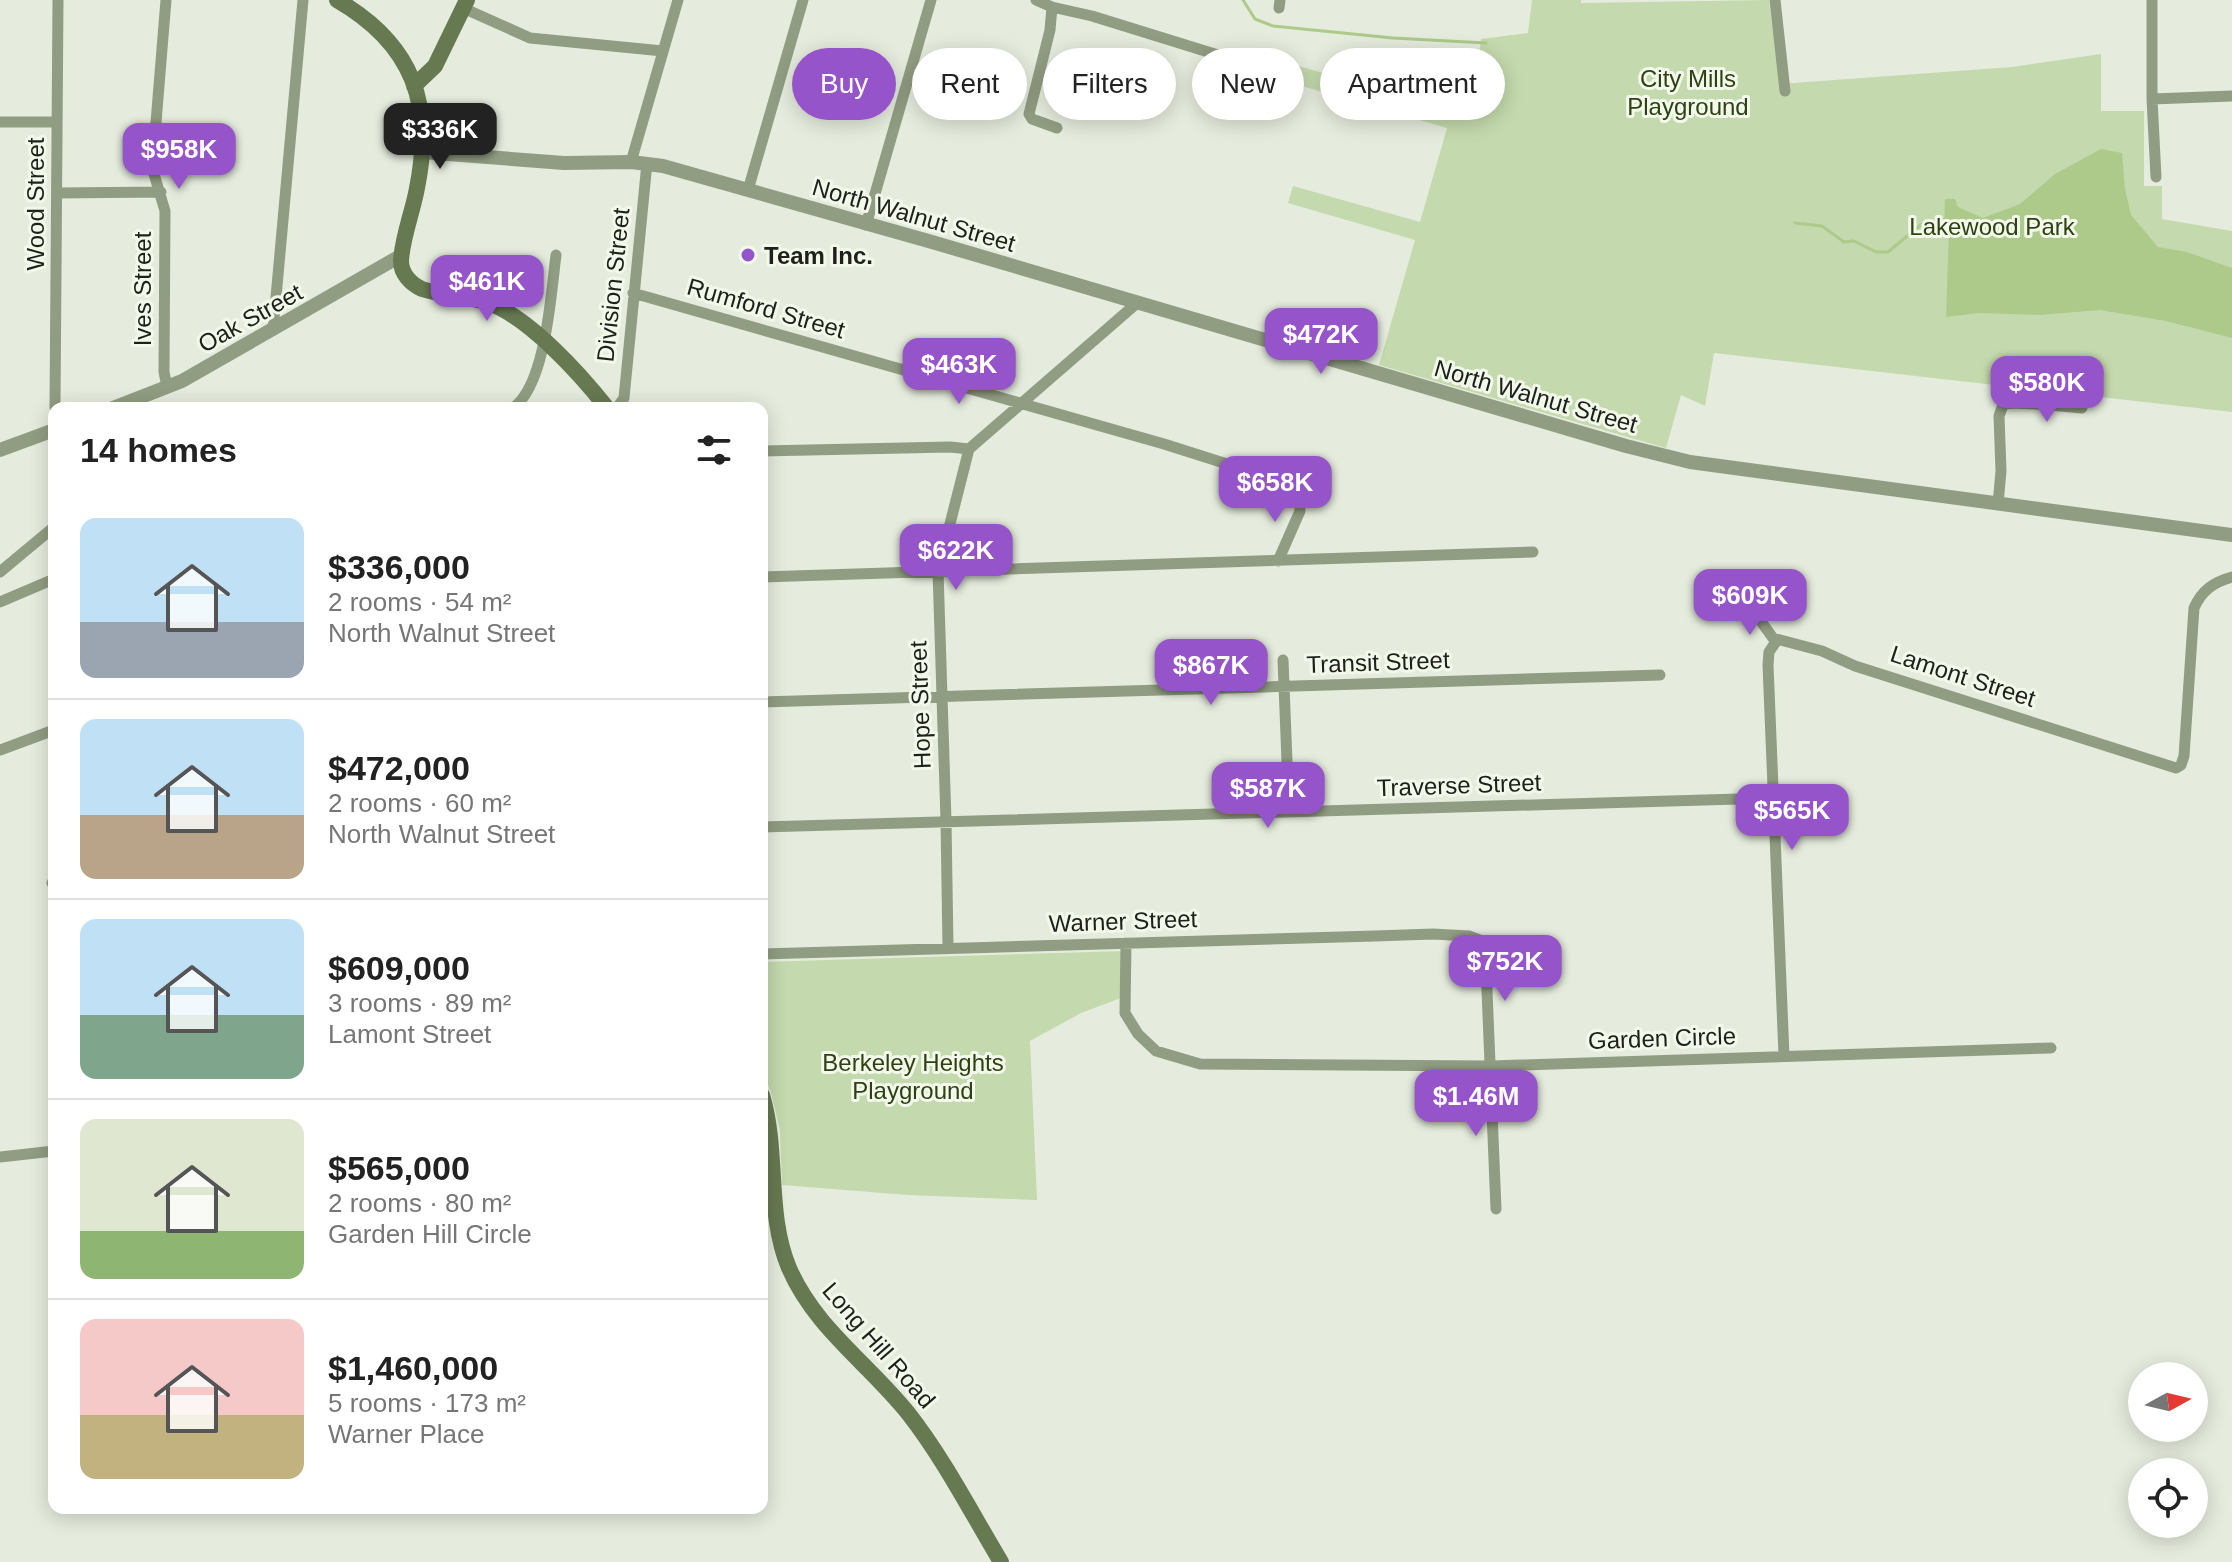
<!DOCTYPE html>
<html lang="en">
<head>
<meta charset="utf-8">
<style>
  body { margin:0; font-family:Arial,sans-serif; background:#f6f6f6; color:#222; height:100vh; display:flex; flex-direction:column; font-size:30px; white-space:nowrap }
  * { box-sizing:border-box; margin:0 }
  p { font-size:26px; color:#767676 }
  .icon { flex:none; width:44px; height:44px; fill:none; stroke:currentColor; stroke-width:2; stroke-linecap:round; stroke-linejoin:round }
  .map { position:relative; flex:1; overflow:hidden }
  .sheet { position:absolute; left:48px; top:402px; width:720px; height:1112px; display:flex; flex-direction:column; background:#fff; border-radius:16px; box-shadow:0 4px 20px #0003 }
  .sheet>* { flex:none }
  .top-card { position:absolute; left:792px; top:48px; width:760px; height:72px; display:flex; gap:16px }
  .needle { width:52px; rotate:82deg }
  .controls { position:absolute; left:2128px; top:1362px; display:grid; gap:16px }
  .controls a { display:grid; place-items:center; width:80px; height:80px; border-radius:50%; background:#fff; box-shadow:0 4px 20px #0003; font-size:40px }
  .price { position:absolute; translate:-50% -68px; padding:0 18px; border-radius:16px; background:#9654ca; color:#fff; font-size:26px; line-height:52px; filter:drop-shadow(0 2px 4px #0008) }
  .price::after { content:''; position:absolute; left:50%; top:48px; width:24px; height:18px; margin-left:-12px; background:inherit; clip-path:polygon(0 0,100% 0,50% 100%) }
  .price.active { background:#222; color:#fff }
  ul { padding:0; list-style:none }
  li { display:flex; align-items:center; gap:24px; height:200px; padding:0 32px }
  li+li { border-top:2px solid #e0e0e0 }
  li span { display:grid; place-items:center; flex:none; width:224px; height:160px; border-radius:16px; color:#555 }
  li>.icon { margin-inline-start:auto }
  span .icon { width:96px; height:96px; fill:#fffc; stroke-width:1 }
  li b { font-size:34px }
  h2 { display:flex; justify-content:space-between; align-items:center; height:96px; padding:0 32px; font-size:34px }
  .chip { padding:0 28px; border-radius:36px; background:#fff; box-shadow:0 4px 20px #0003; font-size:28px; line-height:72px }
  .chip.active { background:#9654ca; color:#fff }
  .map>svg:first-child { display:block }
</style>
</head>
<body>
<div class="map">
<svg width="2232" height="1562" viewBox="0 0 2232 1562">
  <rect width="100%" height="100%" fill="#e5ecdd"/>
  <!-- green -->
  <path fill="#c4d9ad" d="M1532 0H1581V3L1769 0 1780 84 2012 67 2101 54V111H2144V186H2162V219L2232 231V412L1714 353 1705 406 1681 395 1666 448 1379 365 1415 240 1288 203 1293 186 1420 222 1447 128 1267 76 1270 58 1472 115 1481 39 1528 33Z
    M1125 951 1126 996 1081 1013 1030 1041 1037 1200 908 1195 782 1185 780 1130 771 1092 762 1071V962Z"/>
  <!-- water -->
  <path fill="#adca8a" d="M2101 149 2122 153 2125 189 2131 215 2158 247 2187 252 2232 268V338L2166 321 2100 310 2040 315 1978 313 1946 317 1949 229 1944 226 1945 199H1955L1958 207 1983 218 2020 204 2055 174Z"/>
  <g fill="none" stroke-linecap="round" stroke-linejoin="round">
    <!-- stream -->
    <path stroke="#adca8a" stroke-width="3" d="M1243 0 1255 19 1273 26 1393 38 1486 43
      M1795 223 1822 226 1844 242 1854 241 1876 252H1888L1923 223 1947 219"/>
    <!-- minor -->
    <path stroke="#919d82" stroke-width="11" d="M166 0 153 159 154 174 165 211 164 372 167 387
      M1036 0 1052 7 1092 16 1247 64 1265 67
      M1775 0 1785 91
      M2152 0V99L2156 177
      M1052 7 1050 30 1029 114 1032 119 1057 128
      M463 8 530 38 663 51
      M1279 8 1280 0
      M2152 99 2232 96
      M0 122H57
      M631 162 678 0
      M748 190 803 0
      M57 193 161 192
      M866 225 931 0
      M633 293 1164 444 1293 485 1299 490 1300 511 1278 561
      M273 330 303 0
      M55 408 58 0
      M513 408C546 385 551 293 556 255
      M617 408 624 398 647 163
      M762 451 950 447 969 449
      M1998 504 2001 471 1999 416 2003 405C2012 400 2066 407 2082 408
      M0 572 54 527
      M762 577 1533 552
      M0 602 54 579
      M1749 605 1773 638 1822 651 1855 666 2176 768 2181 765 2184 756 2194 608C2202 590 2214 582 2232 577
      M1777 640 1769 652 1768 665 1784 1056
      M1283 660 1289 812
      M762 702 1660 675
      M0 750 54 730
      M762 827 1773 798
      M52 883 54 882
      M1126 943 1125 1013 1138 1034 1156 1051 1200 1064 1491 1066 2051 1048
      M948 947 946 821 938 571 969 449 1137 303
      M762 954 1375 936 1433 934 1469 936 1485 942 1496 1209
      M0 1157 54 1151"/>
    <!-- tertiary -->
    <path stroke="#919d82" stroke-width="14" d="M422 152 564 163 631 162 663 166 932 242 1626 446 1690 462 2232 535
      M113 408 182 381 402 255
      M0 450 54 430"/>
    <!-- secondary -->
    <path stroke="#677951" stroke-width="16" d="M337 0C413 44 434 104 417 188 413 211 402 238 401 261 401 274 411 284 422 289 444 296 467 295 488 303 528 316 581 375 607 408
      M414 86 435 66 467 0
      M762 1095C779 1152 766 1213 789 1268 815 1328 868 1363 908 1413 944 1459 971 1512 1001 1562"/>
  </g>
  <!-- markers -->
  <circle fill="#9654ca" stroke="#f2f9ea" stroke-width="3" cx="748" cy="255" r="8"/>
  <g text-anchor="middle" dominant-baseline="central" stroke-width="6" stroke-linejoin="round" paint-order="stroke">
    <!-- park labels -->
    <g font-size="24" fill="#2f4113" stroke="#f2f9ea">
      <text x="1688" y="78">City Mills<tspan x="1688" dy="28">Playground</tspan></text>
      <text x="1992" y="226">Lakewood Park</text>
      <text x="913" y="1062">Berkeley Heights<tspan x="913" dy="28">Playground</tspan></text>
    </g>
    <!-- street labels -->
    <g font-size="24" fill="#1e201b" stroke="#f2f9ea">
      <text transform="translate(35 204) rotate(-90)">Wood Street</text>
      <text transform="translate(914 215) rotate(16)">North Walnut Street</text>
      <text transform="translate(613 285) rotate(-84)">Division Street</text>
      <text transform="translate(142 289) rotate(-90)">Ives Street</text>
      <text transform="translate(766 308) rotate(16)">Rumford Street</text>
      <text transform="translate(250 318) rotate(-29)">Oak Street</text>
      <text transform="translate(1536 396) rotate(16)">North Walnut Street</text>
      <text transform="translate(1378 662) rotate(-2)">Transit Street</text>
      <text transform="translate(1963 676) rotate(18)">Lamont Street</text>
      <text transform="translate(920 705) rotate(-92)">Hope Street</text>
      <text transform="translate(1459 785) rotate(-2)">Traverse Street</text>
      <text transform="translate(1123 921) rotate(-2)">Warner Street</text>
      <text transform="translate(1662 1038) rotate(-2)">Garden Circle</text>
      <text transform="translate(879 1345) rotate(49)">Long Hill Road</text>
    </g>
    <!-- poi labels -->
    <g font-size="24" font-weight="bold" fill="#1e201b" stroke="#f2f9ea" text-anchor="start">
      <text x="764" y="255">Team Inc.</text>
    </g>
  </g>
</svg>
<div class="controls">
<a><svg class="needle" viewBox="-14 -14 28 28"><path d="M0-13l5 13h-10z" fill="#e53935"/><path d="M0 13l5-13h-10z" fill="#767676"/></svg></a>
<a><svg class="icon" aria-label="locate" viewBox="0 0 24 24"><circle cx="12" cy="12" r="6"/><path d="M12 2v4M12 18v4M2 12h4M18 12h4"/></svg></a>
</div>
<b class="price active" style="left:440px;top:171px">$336K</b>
<b class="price" style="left:179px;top:191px">$958K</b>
<b class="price" style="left:487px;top:323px">$461K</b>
<b class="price" style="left:1321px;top:376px">$472K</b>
<b class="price" style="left:959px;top:406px">$463K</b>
<b class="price" style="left:2047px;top:424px">$580K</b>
<b class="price" style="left:1275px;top:524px">$658K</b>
<b class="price" style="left:956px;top:592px">$622K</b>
<b class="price" style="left:1750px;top:637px">$609K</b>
<b class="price" style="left:1211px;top:707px">$867K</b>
<b class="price" style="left:1268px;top:830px">$587K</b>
<b class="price" style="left:1792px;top:852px">$565K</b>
<b class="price" style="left:1505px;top:1003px">$752K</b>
<b class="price" style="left:1476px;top:1138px">$1.46M</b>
<div class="top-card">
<a class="chip active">Buy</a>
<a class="chip">Rent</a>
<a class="chip">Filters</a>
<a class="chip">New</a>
<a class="chip">Apartment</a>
</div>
<section class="sheet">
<h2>14 homes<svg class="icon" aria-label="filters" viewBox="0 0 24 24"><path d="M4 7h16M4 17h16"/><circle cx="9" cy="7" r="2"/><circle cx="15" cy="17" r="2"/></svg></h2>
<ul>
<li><span style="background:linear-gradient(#bfe0f5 65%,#9aa5b1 0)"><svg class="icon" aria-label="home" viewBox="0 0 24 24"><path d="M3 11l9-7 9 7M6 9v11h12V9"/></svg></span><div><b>$336,000</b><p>2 rooms · 54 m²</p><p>North Walnut Street</p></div></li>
<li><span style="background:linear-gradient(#bfe0f5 60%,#b9a48a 0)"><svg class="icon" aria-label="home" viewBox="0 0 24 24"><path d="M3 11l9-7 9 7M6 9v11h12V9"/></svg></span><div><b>$472,000</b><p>2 rooms · 60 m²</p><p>North Walnut Street</p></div></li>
<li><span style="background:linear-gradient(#bfe0f5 60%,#7fa58c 0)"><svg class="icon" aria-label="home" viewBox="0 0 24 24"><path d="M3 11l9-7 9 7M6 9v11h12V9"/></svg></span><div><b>$609,000</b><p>3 rooms · 89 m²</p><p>Lamont Street</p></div></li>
<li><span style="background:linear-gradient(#dfe7d0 70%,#8fb573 0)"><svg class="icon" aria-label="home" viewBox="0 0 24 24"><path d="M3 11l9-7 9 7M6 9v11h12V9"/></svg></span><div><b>$565,000</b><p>2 rooms · 80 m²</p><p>Garden Hill Circle</p></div></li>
<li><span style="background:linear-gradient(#f6c9c9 60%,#c2b280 0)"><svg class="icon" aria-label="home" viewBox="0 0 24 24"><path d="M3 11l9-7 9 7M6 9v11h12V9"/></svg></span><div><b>$1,460,000</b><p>5 rooms · 173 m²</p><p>Warner Place</p></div></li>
</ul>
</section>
</div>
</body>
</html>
